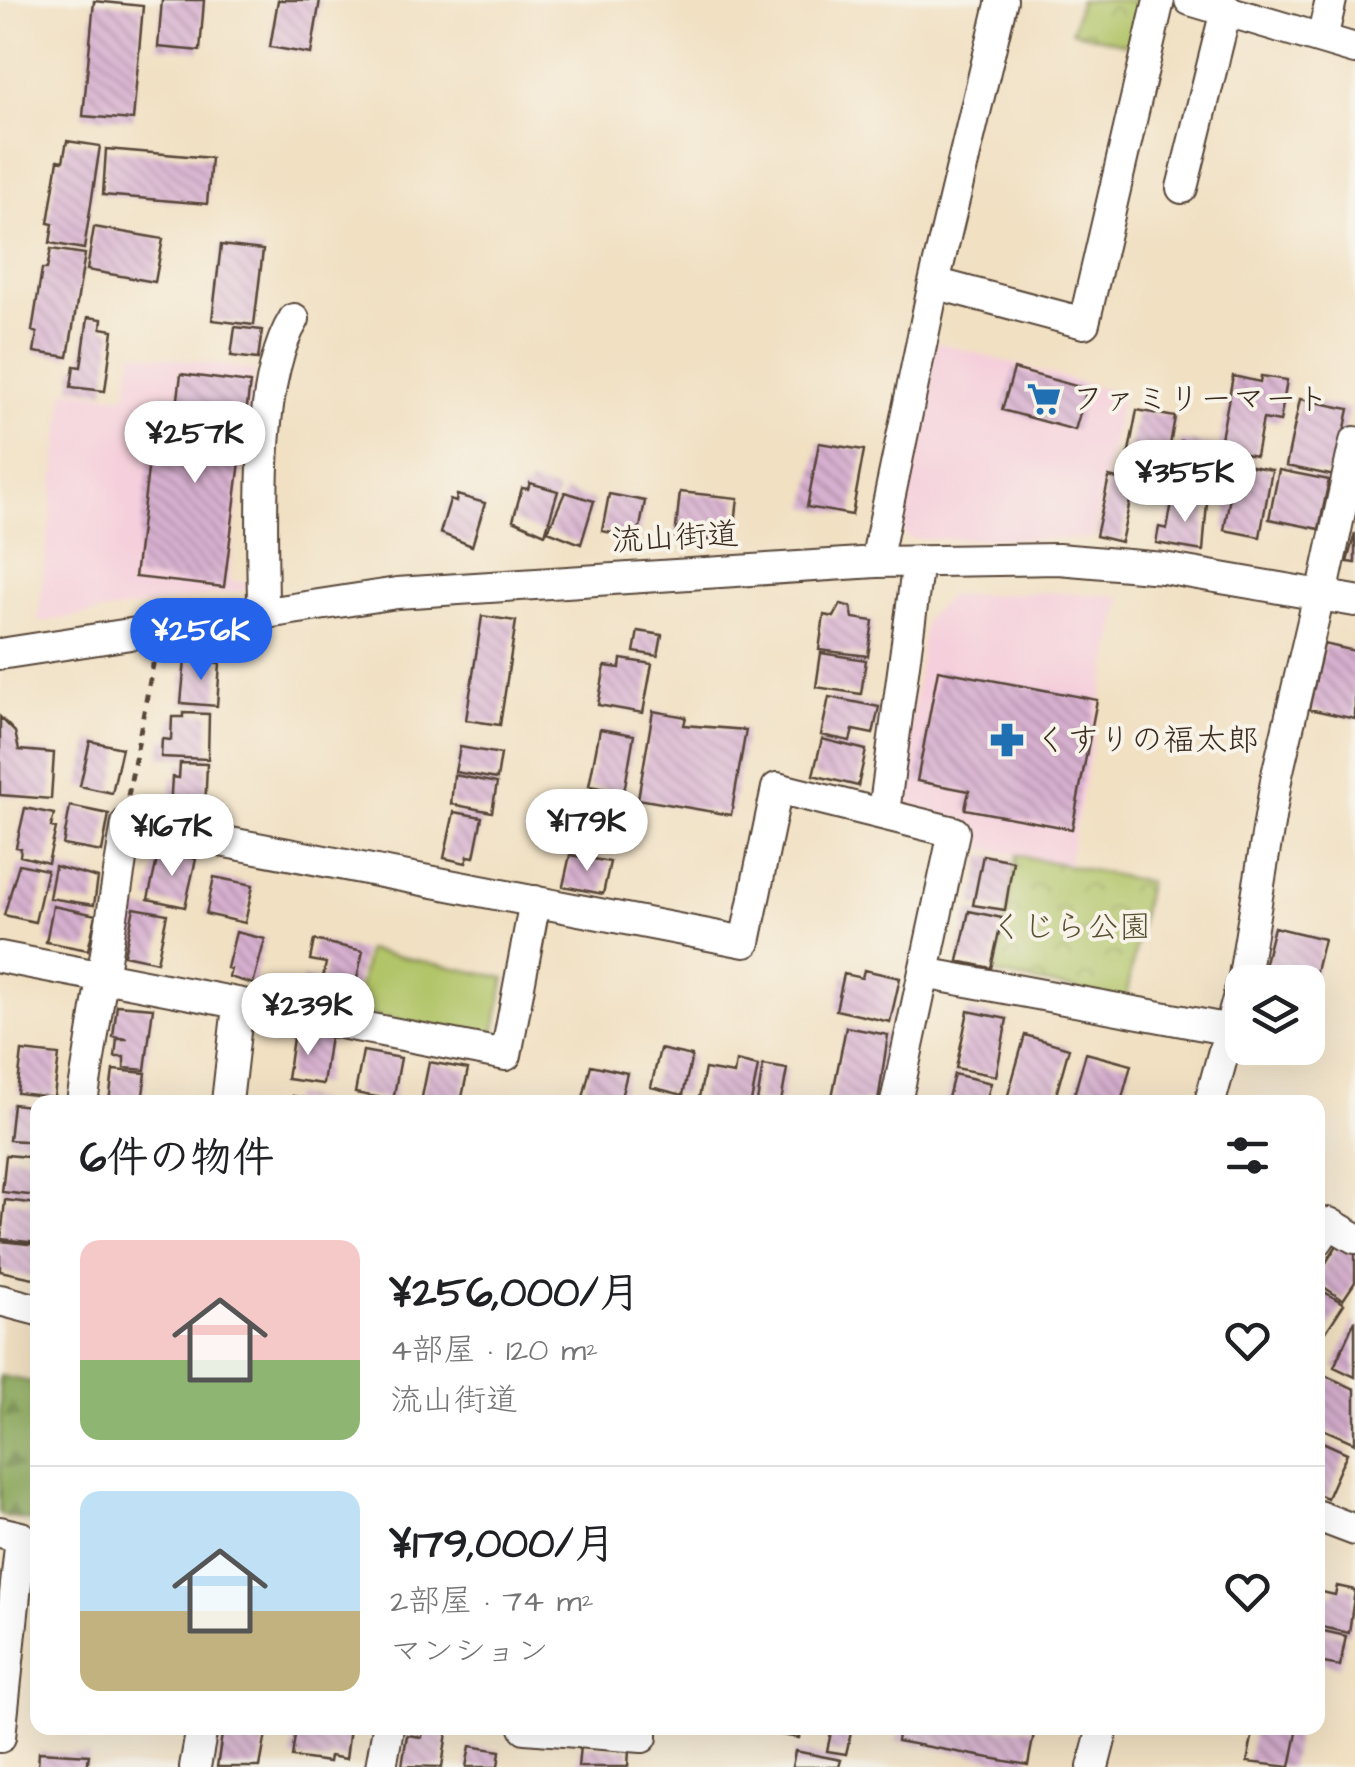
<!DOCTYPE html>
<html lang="ja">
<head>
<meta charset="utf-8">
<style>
  body { margin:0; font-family:"Architects Daughter","Klee One",sans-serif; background:#f6f6f6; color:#202124; height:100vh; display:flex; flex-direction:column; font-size:38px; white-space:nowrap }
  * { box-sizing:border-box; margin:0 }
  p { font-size:32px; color:#757577 }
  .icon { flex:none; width:55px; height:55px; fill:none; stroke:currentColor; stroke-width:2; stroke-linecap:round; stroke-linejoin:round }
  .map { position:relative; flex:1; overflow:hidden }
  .details { position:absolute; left:30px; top:1095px; width:1295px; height:640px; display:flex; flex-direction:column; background:#fff; border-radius:20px; box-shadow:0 10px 40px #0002 }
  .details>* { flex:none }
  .fabs { position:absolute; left:1225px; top:965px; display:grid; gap:20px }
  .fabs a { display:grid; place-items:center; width:100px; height:100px; border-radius:20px; background:#fff; box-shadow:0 10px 40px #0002; font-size:50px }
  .price { position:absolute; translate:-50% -85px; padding:0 22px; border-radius:35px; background:#fff; color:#222; font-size:32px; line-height:65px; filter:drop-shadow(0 2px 5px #0008) }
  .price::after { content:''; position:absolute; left:50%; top:60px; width:30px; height:22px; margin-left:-15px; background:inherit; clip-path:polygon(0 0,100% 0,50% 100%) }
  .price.on { background:#2563eb; color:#fff }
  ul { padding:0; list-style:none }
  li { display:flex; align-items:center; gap:30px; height:250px; padding:0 50px }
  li+li { border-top:2px solid #e0e0e0 }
  li span { display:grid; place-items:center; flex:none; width:280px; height:200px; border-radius:20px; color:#555 }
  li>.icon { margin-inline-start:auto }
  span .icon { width:120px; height:120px; fill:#fffc; stroke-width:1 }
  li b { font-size:42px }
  h2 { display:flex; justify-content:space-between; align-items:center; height:120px; padding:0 50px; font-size:42px }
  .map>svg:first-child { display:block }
</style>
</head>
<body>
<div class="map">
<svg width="1355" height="1767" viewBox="0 0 1355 1767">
  <defs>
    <pattern id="forest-firs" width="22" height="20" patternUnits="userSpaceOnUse" patternTransform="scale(2.5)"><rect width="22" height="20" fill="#8caa5c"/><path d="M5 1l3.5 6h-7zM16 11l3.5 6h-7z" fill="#748b4b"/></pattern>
    <pattern id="park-crowns" width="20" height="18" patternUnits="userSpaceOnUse" patternTransform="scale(2.5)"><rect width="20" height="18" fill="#b1c468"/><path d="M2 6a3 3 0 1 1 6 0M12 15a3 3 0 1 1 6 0" fill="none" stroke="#919f55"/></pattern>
    <pattern id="building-back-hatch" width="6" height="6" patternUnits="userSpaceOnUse" patternTransform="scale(2.5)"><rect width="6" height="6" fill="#d7b0d0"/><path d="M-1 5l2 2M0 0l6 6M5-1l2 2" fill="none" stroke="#b08fa8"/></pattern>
  </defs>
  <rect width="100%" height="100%" fill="#f7f3e8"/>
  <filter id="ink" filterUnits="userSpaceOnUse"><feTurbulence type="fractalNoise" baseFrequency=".01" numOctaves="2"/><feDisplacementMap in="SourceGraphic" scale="20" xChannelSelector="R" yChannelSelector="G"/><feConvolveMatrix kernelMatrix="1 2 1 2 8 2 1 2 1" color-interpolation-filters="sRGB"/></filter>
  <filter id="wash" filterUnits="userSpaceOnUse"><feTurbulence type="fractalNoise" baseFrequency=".0048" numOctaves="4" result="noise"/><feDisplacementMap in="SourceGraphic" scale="40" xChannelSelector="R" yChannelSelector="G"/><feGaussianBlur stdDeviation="2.25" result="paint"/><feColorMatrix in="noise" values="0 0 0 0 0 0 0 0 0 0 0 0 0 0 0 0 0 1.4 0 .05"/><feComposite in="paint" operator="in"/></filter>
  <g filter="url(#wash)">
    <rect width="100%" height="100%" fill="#f1e0c2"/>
    <!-- built -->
    <path fill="#f5cfdb" d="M936 342 1123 394 1092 539H909L899 527Z
      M132 352 255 370 229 580 247 583 246 590 38 622 65 390 126 396Z
      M1044 592 1122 596 1068 866 965 845 970 822 909 807 902 796 925 619 949 596Z"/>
    <!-- grass -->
    <path fill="#b1c468" stroke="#767743" stroke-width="2.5" d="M367 950 505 978 495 1029 484 1037 354 1012Z"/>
    <!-- forest -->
    <path fill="url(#forest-firs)" stroke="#646a3d" stroke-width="2.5" d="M0 1376 37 1383 38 1478 31 1521 0 1515Z"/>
    <!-- park -->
    <path fill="url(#park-crowns)" stroke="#767743" stroke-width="2.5" d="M1080 0H1139L1145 12 1138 47 1072 31Z
      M1017 855 1148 882 1126 999 995 974Z"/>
    <g id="blocks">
      <!-- building -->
      <path fill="url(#building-back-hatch)" d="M162 0H204L200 51 158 47Z
        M278 0H320L311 54 270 47Z
        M94 1 143 6 133 120 83 116Z
        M67 141 100 146 84 249 50 243 53 224 48 223 58 160 63 161Z
        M106 149 211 158 207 204 103 195Z
        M94 227 163 239 155 282 87 270Z
        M221 245 263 250 254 325 212 320Z
        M51 249 85 254 68 357 34 352 37 333 32 331 42 269H47Z
        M88 317 102 319 101 328 113 330 105 391 71 387 74 366 81 367Z
        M235 327 262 330 258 359 231 356Z
        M1014 369 1087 389 1075 430 1002 410Z
        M181 374 250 383 224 587 135 577 149 461 170 464Z
        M1233 376 1260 382 1261 376 1287 380 1280 422 1263 419 1256 456 1219 449Z
        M1300 399 1349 409 1335 476 1286 466Z
        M1137 410 1175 417 1164 479 1125 472Z
        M1181 441 1218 447 1209 500 1171 493Z
        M819 443 864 450 852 515 807 507Z
        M1236 463 1272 470 1260 537 1224 530Z
        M1279 470 1329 480 1319 529 1269 519Z
        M1109 477 1134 483 1121 542 1096 536Z
        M530 483 558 491 545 534 513 520 522 488 528 489Z
        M565 492 594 501 581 544 548 531Z
        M680 492 738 498 733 542 675 537Z
        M609 494 645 501 638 538 602 531Z
        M457 495 485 503 472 546 440 533 450 500 456 502Z
        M1173 497 1207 502 1203 551 1156 543 1159 527 1167 529Z
        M1355 533V563L1347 562Z
        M841 604 851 607 853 618 873 621 868 656 819 650 824 615 834 617Z
        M482 616 516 621 500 725 466 720Z
        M638 631 662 635 658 656 634 652Z
        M1324 644 1355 651V719L1309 709Z
        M821 653 866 660 861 694 816 687Z
        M621 659 652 664 643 713 598 705 605 666 620 668Z
        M185 660 220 663 217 706 181 703Z
        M938 670 1097 700 1072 829 965 809 969 791 917 781Z
        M829 697 879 707 873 734 853 730 850 741 821 735Z
        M653 711 686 717 684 725 746 730 731 815 638 799Z
        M183 713 209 714 208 759 161 757 162 739 171 740 172 717H183Z
        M0 717 15 732 19 750 54 753 51 799 0 795Z
        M600 729 634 735 624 792 589 786Z
        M822 739 866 750 858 786 813 775Z
        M90 741 122 748 112 793 80 786Z
        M460 747 501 754 497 779 455 772Z
        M180 763 207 764 205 811 170 809 172 777 179 778Z
        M454 775 497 783 492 812 451 804Z
        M70 806 109 814 102 852 63 845Z
        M25 808 54 814 51 827 56 828 48 863 20 856 21 848 16 847Z
        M454 812 482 817 474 857 468 856 466 863 444 858Z
        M159 851 196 859 185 907 148 899Z
        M570 855 610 862 603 894 563 886Z
        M983 855 1013 861 1005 910 973 905Z
        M19 864 47 870 35 922 4 915Z
        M55 866 98 878 94 905 49 898Z
        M214 877 253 885 245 923 206 914Z
        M53 906 96 915 88 950 46 942Z
        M134 908 167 914 157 962 124 955Z
        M969 911 1002 918 991 968 958 961Z
        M1274 927 1324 939 1309 1000 1308 982H1260Z
        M236 932 265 939 253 984 229 977 231 969 227 968Z
        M314 940 363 951 350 1010 300 996 304 978 322 982 326 963 310 960Z
        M864 970 900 978 890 1022 836 1010 844 974 862 978Z
        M117 1005 153 1008 145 1070 124 1068V1057H115L117 1039H128L113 1037Z
        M968 1011 1007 1019 996 1076 956 1068Z
        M846 1027 888 1035 878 1102H831Z
        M294 1031 330 1036 323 1084 287 1079Z
        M1025 1035 1069 1048 1054 1102H1006Z
        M660 1049 692 1056 683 1095 651 1087Z
        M22 1051 59 1055 54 1097 17 1093Z
        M363 1051 401 1058 393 1100 355 1093Z
        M1086 1053 1131 1065 1121 1102H1072Z
        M736 1061 758 1066 751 1102H698L705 1069 734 1074Z
        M429 1062 468 1069 461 1102H421Z
        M591 1065 627 1073 620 1102H582Z
        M763 1065 787 1069 781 1102H757Z
        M113 1070 146 1073 142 1102H109Z
        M954 1074 991 1083 986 1102H947Z
        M293 1096 319 1101V1102H292Z
        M13 1104 38 1107V1142L9 1140Z
        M6 1155 38 1158V1196L2 1192Z
        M5 1200 38 1204V1243L1 1239Z
        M0 1241 38 1245V1279L0 1271Z
        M1339 1242 1355 1253V1282L1343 1300 1318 1283V1275Z
        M1318 1288 1344 1304 1320 1341 1318 1340Z
        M1355 1320V1377L1334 1367Z
        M1324 1375 1355 1389V1443L1318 1427V1389Z
        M1318 1440 1347 1453 1327 1498 1318 1494Z
        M1337 1586 1355 1590 1349 1633 1318 1626V1591L1335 1595Z
        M1319 1630 1346 1636 1340 1666 1318 1662Z
        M223 1728H267L260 1767H217Z
        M296 1728H350L346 1759 330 1756 329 1762 292 1757Z
        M765 1728H801L799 1738 764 1732Z
        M832 1728H852L846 1754 827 1751Z
        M899 1728H1035L1028 1765 897 1741Z
        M1254 1728H1298L1290 1767 1247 1762Z
        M423 1729 447 1732 442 1767 402 1766 407 1735 422 1737Z
        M470 1746 500 1751 498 1767H466Z
        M580 1746 629 1749 628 1767H578Z
        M795 1751 841 1760 839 1767H792Z
        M39 1752 89 1755 87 1767H38Z"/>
    </g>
  </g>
  <g filter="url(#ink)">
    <use href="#blocks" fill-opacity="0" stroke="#564537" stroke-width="2.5"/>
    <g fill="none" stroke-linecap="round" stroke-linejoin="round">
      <!-- minor casing -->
      <g stroke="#564537" stroke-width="34">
        <path id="minor" d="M1190 0 1355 49
          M1322 39 1331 0
          M1182 188 1226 10
          M934 283 1084 323 1159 0
          M876 562 934 283 1002 0
          M1322 595 1355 442
          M263 612C263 534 253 385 294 319
          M0 654 397 593 876 562 1058 559 1163 568 1355 601
          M884 812 918 561
          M0 957 506 1055 535 901
          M924 973 1231 1030
          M1243 982 1277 775 1319 595
          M82 1102 127 823 745 942 777 788 954 832 896 1102
          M227 1102 238 1006
          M1210 1102 1242 984
          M1318 1240 1329 1223 1355 1238
          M0 1300 38 1310
          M1318 1516 1355 1530
          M0 1532 21 1537 0 1737
          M525 1728 642 1737V1728
          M195 1767 202 1728
          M381 1767 388 1728
          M1093 1767 1103 1728"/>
      </g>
      <!-- path -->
      <path stroke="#564537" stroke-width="5" stroke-dasharray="8 8" stroke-linecap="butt" d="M128 796 154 659"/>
      <!-- minor -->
      <use href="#minor" stroke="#fff" stroke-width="30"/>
    </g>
  </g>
  <!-- icons -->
  <defs>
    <g id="supermarket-bare" transform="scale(2.7)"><path d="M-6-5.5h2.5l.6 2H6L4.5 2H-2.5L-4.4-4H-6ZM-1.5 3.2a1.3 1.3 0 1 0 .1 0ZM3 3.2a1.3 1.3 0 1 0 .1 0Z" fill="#1f6fb2" stroke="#f7f3e8" stroke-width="2.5" paint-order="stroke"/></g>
    <g id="pharmacy-bare" transform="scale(2.7)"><path d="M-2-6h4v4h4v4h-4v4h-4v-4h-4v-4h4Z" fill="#1f6fb2" stroke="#f7f3e8" stroke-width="2.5" paint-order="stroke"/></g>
  </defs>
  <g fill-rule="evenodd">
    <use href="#supermarket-bare" x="1044" y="399"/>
    <use href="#pharmacy-bare" x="1007" y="740"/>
  </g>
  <g text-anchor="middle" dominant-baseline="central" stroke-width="8" stroke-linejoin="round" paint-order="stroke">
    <!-- poi labels -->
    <g font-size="32" fill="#3b2a1e" stroke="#f7f3e8" text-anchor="start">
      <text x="1072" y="399">ファミリーマート</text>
      <text x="1035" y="740">くすりの福太郎</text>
    </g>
    <!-- street labels -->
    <g font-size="32" fill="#3b2a1e" stroke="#f7f3e8">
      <text transform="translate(675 538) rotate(-3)">流山街道</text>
    </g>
    <!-- park labels -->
    <g font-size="32" fill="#585030" stroke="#f7f3e8">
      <text x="1071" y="927">くじら公園</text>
    </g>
  </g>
</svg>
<div class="fabs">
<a><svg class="icon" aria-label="layers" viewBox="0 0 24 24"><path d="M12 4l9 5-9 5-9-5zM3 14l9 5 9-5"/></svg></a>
</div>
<b class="price" style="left:195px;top:486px">¥257K</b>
<b class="price" style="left:1185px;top:525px">¥355K</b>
<b class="price on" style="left:201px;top:683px">¥256K</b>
<b class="price" style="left:587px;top:874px">¥179K</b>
<b class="price" style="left:172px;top:879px">¥167K</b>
<b class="price" style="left:308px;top:1058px">¥239K</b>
<section class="details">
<h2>6件の物件<svg class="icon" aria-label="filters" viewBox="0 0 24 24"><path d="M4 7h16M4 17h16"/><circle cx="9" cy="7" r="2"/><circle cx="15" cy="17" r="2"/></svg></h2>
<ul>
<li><span style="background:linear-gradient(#f6c9c9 60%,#8fb573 0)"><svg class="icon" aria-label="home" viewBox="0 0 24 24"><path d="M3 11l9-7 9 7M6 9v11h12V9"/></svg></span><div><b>¥256,000/月</b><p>4部屋 · 120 m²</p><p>流山街道</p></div><svg class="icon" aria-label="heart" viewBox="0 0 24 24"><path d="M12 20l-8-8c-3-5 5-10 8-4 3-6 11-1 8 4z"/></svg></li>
<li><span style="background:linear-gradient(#bfe0f5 60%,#c2b280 0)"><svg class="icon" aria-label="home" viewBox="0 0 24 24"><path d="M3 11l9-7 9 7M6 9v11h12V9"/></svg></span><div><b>¥179,000/月</b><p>2部屋 · 74 m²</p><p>マンション</p></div><svg class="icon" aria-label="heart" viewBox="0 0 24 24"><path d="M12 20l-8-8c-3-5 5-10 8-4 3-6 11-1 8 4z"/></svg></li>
</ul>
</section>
</div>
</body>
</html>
